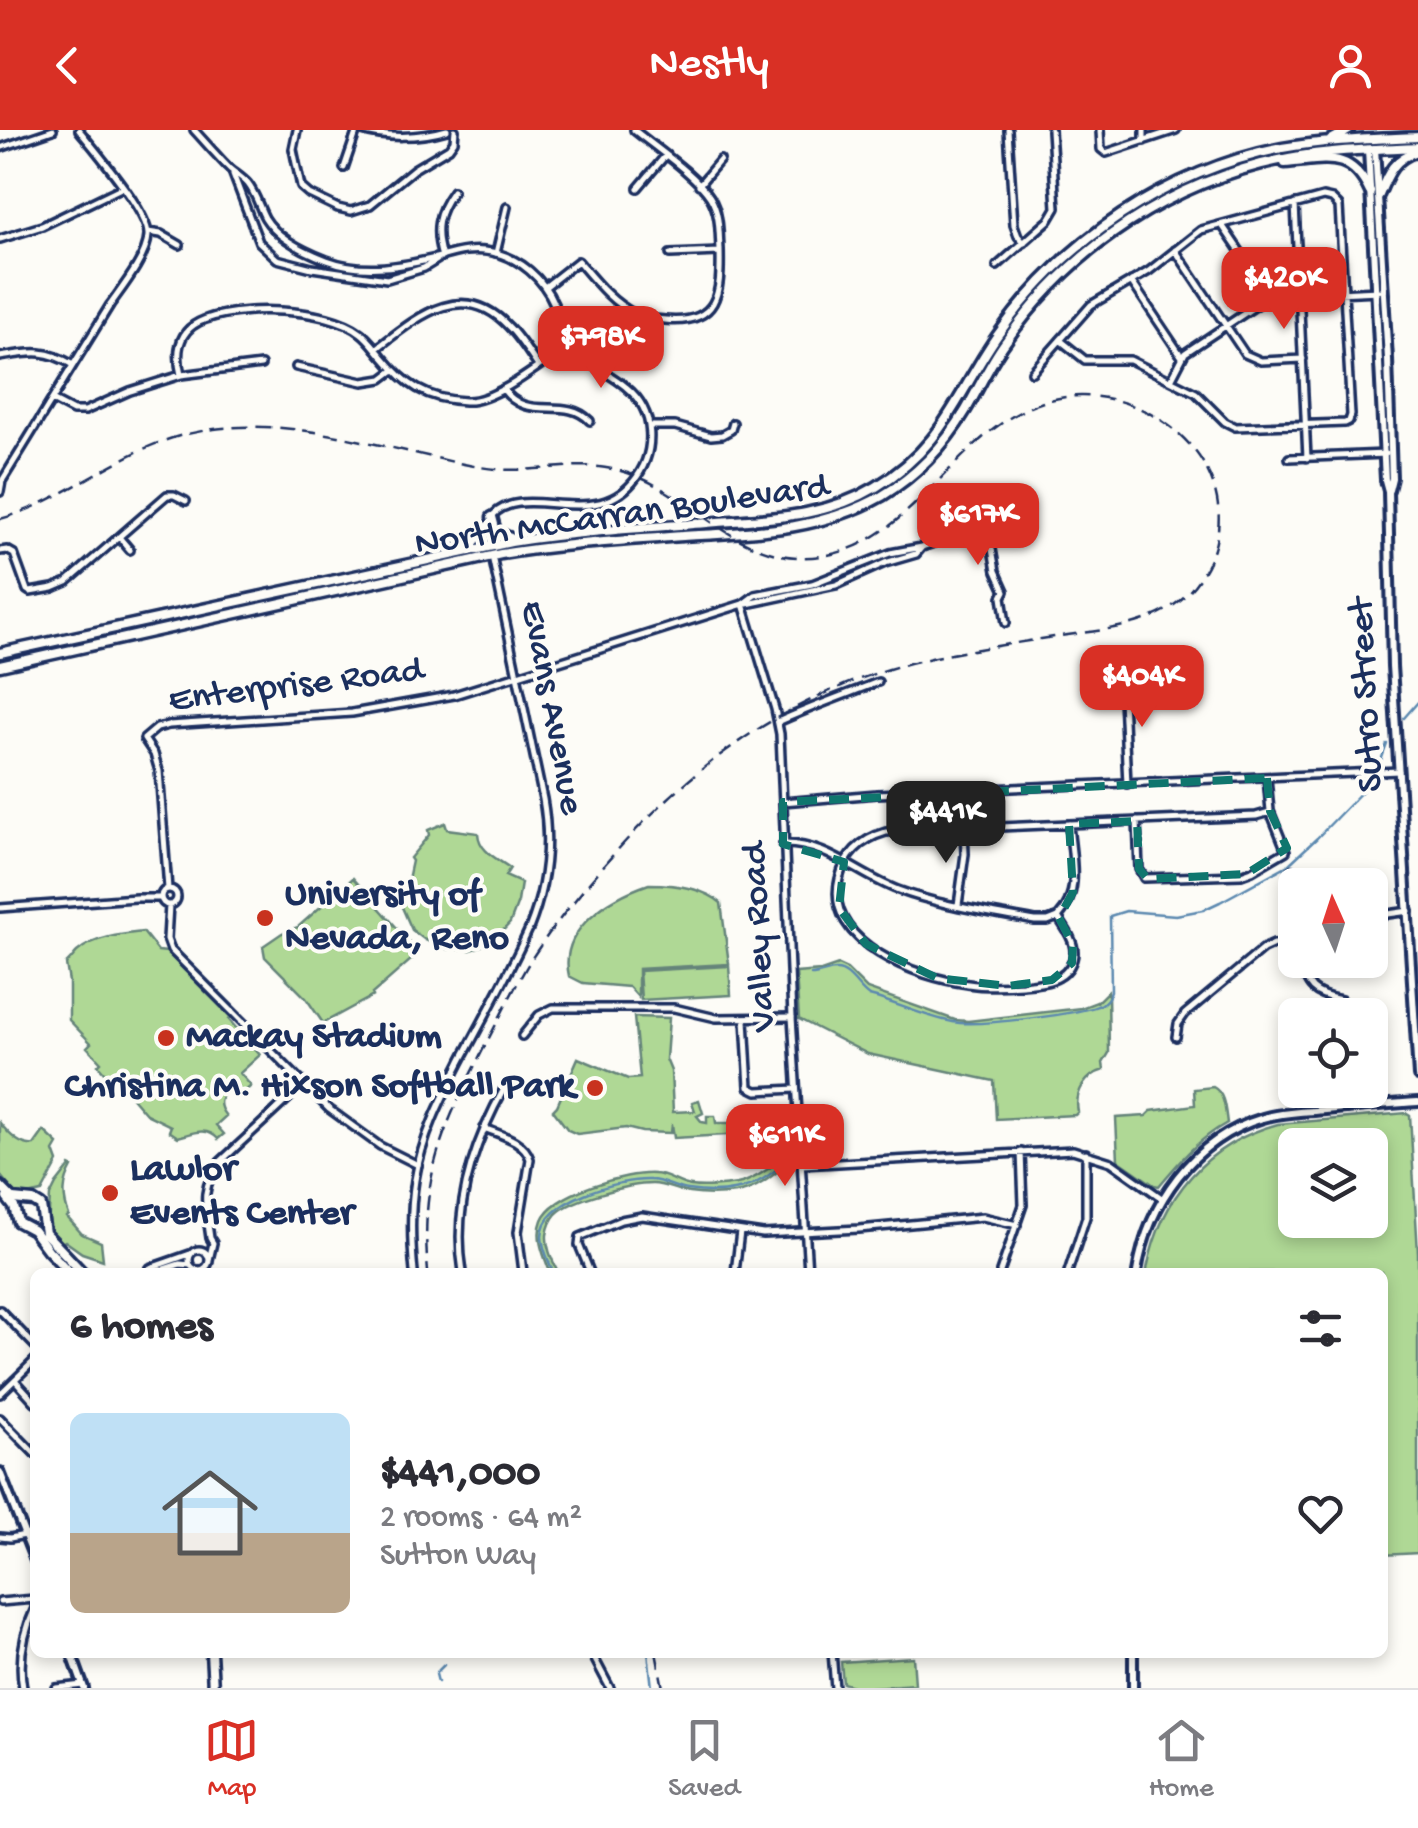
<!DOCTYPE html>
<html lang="en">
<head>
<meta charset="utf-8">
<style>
  body { margin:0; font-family:"Gochi Hand",sans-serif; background:#f2f2f3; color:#2b2b33; height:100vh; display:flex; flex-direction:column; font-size:38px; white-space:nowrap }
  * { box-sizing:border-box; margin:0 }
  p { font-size:32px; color:#7c7c81 }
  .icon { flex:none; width:55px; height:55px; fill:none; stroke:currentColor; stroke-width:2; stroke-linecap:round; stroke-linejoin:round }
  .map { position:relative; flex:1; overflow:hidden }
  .details { position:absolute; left:30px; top:1138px; width:1358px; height:390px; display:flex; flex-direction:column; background:#fff; border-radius:15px; box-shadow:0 5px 15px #0003 }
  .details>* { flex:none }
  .needle { width:65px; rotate:357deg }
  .buttons { position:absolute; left:1278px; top:738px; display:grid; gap:20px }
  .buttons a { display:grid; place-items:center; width:110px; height:110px; border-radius:15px; background:#fff; box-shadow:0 5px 15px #0003; font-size:50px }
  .price { position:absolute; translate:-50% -85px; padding:0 22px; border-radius:20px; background:#d93025; color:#fff; font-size:32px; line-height:65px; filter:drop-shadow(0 2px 5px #0008) }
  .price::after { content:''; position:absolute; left:50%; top:60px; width:30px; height:22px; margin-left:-15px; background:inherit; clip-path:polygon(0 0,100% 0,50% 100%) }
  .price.selected { background:#222; color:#fff }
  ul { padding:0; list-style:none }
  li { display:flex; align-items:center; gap:30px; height:250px; padding:0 40px }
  li span { display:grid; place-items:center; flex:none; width:280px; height:200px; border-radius:15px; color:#555 }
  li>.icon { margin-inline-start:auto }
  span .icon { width:120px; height:120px; fill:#fffc; stroke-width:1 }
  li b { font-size:42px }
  h2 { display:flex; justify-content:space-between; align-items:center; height:120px; padding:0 40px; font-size:42px }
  header { display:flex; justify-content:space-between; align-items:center; height:130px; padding:0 40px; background:#d93025; color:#fff; font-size:45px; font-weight:600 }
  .menu { display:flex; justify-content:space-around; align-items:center; height:140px; border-top:2px solid #e1e1e2; background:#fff; font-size:28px; color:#7c7c81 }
  .menu a { display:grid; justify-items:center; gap:5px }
  .menu .selected { color:#d93025 }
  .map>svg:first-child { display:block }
</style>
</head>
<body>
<header><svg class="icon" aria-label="back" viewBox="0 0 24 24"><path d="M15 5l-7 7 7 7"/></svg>Nestly<svg class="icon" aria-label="person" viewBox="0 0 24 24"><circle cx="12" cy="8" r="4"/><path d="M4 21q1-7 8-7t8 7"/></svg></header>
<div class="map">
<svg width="1418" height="1558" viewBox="0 0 1418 1558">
  <rect width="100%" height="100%" fill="#fdfcf7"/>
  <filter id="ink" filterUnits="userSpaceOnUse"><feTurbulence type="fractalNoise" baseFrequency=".01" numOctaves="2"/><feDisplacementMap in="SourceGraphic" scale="20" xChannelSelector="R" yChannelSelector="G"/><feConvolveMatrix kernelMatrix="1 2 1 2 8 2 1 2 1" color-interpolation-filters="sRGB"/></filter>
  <g filter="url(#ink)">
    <!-- green -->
    <path fill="#afd895" stroke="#65847a" stroke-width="2.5" fill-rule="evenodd" d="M445 693 447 699 478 703C479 721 496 728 510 738L505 746 521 753 518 772 510 793 493 811 471 820 447 819 425 810 412 800 402 777 412 731 410 728 429 705 428 700Z
      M353 748 419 823 372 864 373 866 323 893 306 868 265 827 263 816 282 803 298 797Z
      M649 754C673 754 702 757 721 773L729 834 638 839V867L629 857 583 853 569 846C558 798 611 767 649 754Z
      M143 802 158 821 167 822 231 887 229 890 260 925 240 943 251 956 243 963 234 954C222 964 214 972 226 986L216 995 224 1004 218 1009C206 996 194 1003 178 1007L169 1001 171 996 146 984 115 948 111 950 98 935 101 932 87 917 91 913 69 890V852L66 834C70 831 73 826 77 822 93 807 123 804 143 802Z
      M838 835 847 839 867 859 955 890 968 891 1081 878 1097 872 1108 861 1109 923 1103 933 1104 940C1086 945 1074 962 1078 982L1075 985 996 989 994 951 868 924 799 889 796 843 821 841Z
      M729 836 731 865 641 870 639 841Z
      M634 887 669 888 666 929 671 941 673 982 695 981 692 972 699 970 703 983 697 986 702 992 707 993V986H715L716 993H741L743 1004 674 1008 672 994 671 1003 642 1002 626 998 577 1004 568 1000 553 980 557 976 578 928 628 949 640 948Z
      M1213 957C1225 963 1225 980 1227 993 1198 1009 1180 1031 1159 1056L1154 1055 1118 1030 1116 988 1146 986 1151 981 1195 975 1194 959Z
      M1407 983 1410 985 1418 1123V1423L1383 1425 1382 1142H1147V1139C1161 1067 1207 1013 1278 994ZM1370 1015V1090H1295V1015Z
      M0 993C7 1002 20 1017 34 1015L44 1001 58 1014 54 1021 58 1032 42 1062 28 1065 15 1063 0 1045Z
      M792 1024 795 1027C778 1041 759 1060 736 1063 722 1065 703 1065 689 1063 677 1061 665 1054 652 1054 630 1054 571 1069 556 1084 551 1090 548 1098 547 1105 546 1118 553 1131 558 1142H550C544 1126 535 1107 542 1090 552 1063 627 1042 654 1044 667 1044 678 1054 691 1056 703 1058 725 1056 737 1054 758 1050 774 1032 792 1024Z
      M70 1036 72 1037C63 1053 62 1067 69 1085L67 1087 82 1104 101 1112 103 1130 82 1123 65 1111 62 1113 48 1098 50 1066 56 1054Z
      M913 1527 915 1554 859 1558 843 1553 841 1532Z"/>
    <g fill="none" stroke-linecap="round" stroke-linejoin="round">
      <!-- stream -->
      <path stroke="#5b89b0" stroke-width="2.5" d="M1404 588 1418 572
        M1379 636 1387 614
        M811 845C819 845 828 840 836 840 850 840 858 859 869 866 897 873 924 887 953 892 974 897 1084 884 1102 874 1108 869 1108 868 1111 861L1110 786 1126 781 1176 785 1203 780 1220 772 1288 735 1317 708 1373 650
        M553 1142C549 1131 542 1118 542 1106 543 1069 620 1049 650 1050 663 1050 674 1058 687 1060 701 1062 720 1063 733 1060 757 1057 775 1041 793 1026
        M648 1522 652 1558
        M437 1542 444 1535
        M436 1544 438 1552"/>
      <!-- minor casing -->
      <g stroke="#1b2f5e" stroke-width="12">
        <path id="minor" d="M297 0 293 19 301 57 309 64 338 78 351 81 370 75 414 39 449 18 454 11 455 0
          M359 0C385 9 420 8 447 0
          M1008 0 1014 95 1018 106 1024 113
          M1100 0 1101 19 1106 23 1176 0
          M1144 0V11
          M0 18 53 0
          M344 38 357 0
          M699 55 720 30
          M638 58 665 26
          M1295 74 1307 328
          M1222 95 1271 167
          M148 102 161 104 180 115
          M0 109 42 96 123 57
          M1175 120 1245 224 1261 231 1303 229
          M496 123 507 77
          M670 124 720 122
          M442 127C434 100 437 83 453 61
          M997 136 1049 90 1056 78 1051 0
          M1131 151 1182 227
          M545 157 578 131C595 151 611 172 635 184 645 189 655 189 665 190 719 195 721 163 720 120 719 102 720 83 710 67 696 45 656 18 634 0
          M376 219C416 188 463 147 509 197 520 208 529 223 538 236
          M0 227C31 222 45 218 73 235
          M296 237 363 252 382 249 394 240
          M1032 242 1091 175 1149 141 1201 100 1323 67 1332 69 1339 76 1351 285 1349 291 1345 293 1235 297 1225 292 1196 263 1130 230H1085L1060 210
          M181 245C176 224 177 203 199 192 236 174 328 177 361 203 369 209 375 218 382 226 406 255 425 269 465 271 495 273 545 231 570 214
          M1171 250 1185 223 1266 169 1273 166 1379 161
          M503 259C528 294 564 264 590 291
          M52 270 73 281H85L130 261 181 245 261 235
          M650 296H675L711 306 722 305 731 300 733 293
          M1289 328 1386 324
          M0 362 2 351 110 175C122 158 147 127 148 106 150 84 95 20 79 0
          M119 407 130 420
          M0 421 7 420 14 424 27 460 30 462 53 458 67 452 167 365H174L186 371
          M743 474 755 465 812 454 890 423 922 417 972 400 990 408 996 441 1005 461 1002 467 1006 493
          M747 474 836 455 885 433 916 424 922 417
          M1122 547 1127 654
          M778 592C811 577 845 565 878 552
          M1137 691 1139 739 1144 748 1241 745 1252 741 1286 721 1270 681 1267 648
          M783 714C827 713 858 745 898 760 941 776 989 782 1035 791H1048L1058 787
          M1292 740 1295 771
          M168 759 159 641 154 624 144 609 157 598 169 595 352 583 454 565 518 545
          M161 767a8 8 0 1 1 16 0a8 8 0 1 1-16 0Z
          M169 775 167 809 171 820 329 979 380 1016 418 1035
          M958 775 965 724 964 698
          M0 778 136 768H161
          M1059 786C1082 762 1071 724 1069 694
          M1058 787C1064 797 1074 809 1074 822 1074 832 1068 842 1059 847 1049 853 1033 854 1022 855 1004 856 985 857 968 854 918 848 823 813 839 749 845 724 862 709 886 702L1256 686 1270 682
          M1370 792 1388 784 1409 781
          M1302 830C1305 857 1314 865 1341 870
          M745 890 749 957 757 961 796 959
          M522 906 539 885 553 878H674L716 888 792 887
          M1176 907 1178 894 1185 884 1263 819 1274 814 1295 812
          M484 998C501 1005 524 1010 530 1029L518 1102 523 1142
          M802 1035 1073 1020 1111 1032 1163 1069
          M189 1130a10 10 0 1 1 20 0a10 10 0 1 1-20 0Z
          M209 1130 213 1113 210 1108C206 1077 199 1059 220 1032L304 954
          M147 1142 150 1138 190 1124
          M155 1142 180 1134 190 1135
          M463 1142C452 1077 473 1014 505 957
          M590 1142 579 1115 580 1107 621 1090 642 1086 763 1104 859 1099 983 1087 1017 1095
          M735 1142 740 1102
          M1000 1142 1023 1075 1021 1022
          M1068 1142 1086 1087V1023
          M0 1180 35 1216
          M15 1250 35 1272
          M0 1288 35 1324
          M0 1407 10 1408 35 1403
          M0 1472 35 1469
          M23 1558C18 1530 23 1504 35 1478
          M56 1558 83 1555"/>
      </g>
      <!-- tertiary casing -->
      <g stroke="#1b2f5e" stroke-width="12">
        <path id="tertiary" d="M194 0C206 13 218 27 230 39 236 44 243 48 248 54 256 64 259 77 265 88 277 108 306 122 327 130 364 144 403 136 440 127 458 122 473 118 492 122 520 128 543 148 554 174 559 188 563 203 572 216 586 235 609 242 626 257 656 281 657 323 633 352 592 401 524 351 492 386
          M233 44 259 112 277 129 312 138 387 149 424 138 437 130
          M518 545 743 474 775 579 780 604 792 887 808 1142
          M783 672 877 664 1399 641
          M414 1142C411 1112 410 1081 415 1050 422 1006 442 968 462 929 485 886 509 843 529 799 546 757 551 714 543 669L492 426
          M0 1264 35 1230
          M591 1522 610 1558
          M832 1522 835 1558"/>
      </g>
      <!-- secondary casing -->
      <g stroke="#1b2f5e" stroke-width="14">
        <path id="secondary" d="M1375 18 1388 229 1392 348 1389 360
          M1368 19 1385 350 1388 361 1392 536 1418 946
          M1137 1142C1148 1073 1193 1009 1263 988 1283 982 1304 982 1325 980 1356 977 1387 974 1418 972
          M0 1342 35 1431
          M71 1522 84 1558
          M1133 1522V1558"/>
      </g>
      <!-- primary casing -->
      <g stroke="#1b2f5e" stroke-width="15">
        <path id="primary" d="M1331 10 1349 0
          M1285 33C1325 30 1350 19 1370 62
          M1379 65C1388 43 1394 28 1418 21
          M492 387 496 402 515 410
          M457 420 473 413 488 396
          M0 523 511 412C575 402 641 398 707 393 766 388 823 389 876 357 944 316 955 267 997 206 1064 110 1167 41 1282 18 1327 10 1373 9 1418 7
          M0 536 501 424C561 414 622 411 683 406 752 402 820 401 882 366 917 345 945 315 966 280 979 258 989 235 1004 214 1071 117 1173 50 1289 28 1332 20 1375 19 1418 17
          M0 1056 13 1069 33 1071 41 1076 45 1103 82 1142
          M7 1068 14 1077 18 1092 33 1100 48 1120 69 1142
          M211 1522 213 1558"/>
      </g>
      <!-- minor -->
      <use href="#minor" stroke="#fdfcf7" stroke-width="5"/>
      <!-- tertiary -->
      <use href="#tertiary" stroke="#fdfcf7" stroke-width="5"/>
      <!-- secondary -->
      <use href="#secondary" stroke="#fdfcf7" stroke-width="6"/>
      <!-- primary -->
      <use href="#primary" stroke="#fdfcf7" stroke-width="8"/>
      <!-- rail -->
      <path stroke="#1b2f5e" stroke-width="2.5" stroke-dasharray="15 8" stroke-linecap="butt" d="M0 389C63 372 113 325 176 307 263 282 347 308 432 327 453 332 474 337 496 339 535 343 574 331 612 339 682 352 725 424 798 427 922 433 959 266 1082 266 1160 266 1239 336 1214 419 1207 439 1195 458 1178 472 1144 499 1096 500 1054 507 999 516 942 523 889 539 767 577 676 649 595 746 573 772 551 799 532 828 516 854 503 881 489 908 445 993 419 1043 428 1142
        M656 1522 663 1558"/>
    </g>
  </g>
  <!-- marked area -->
  <path fill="none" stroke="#0f766e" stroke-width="8" stroke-dasharray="20 12" stroke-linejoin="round" d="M1267 648 1270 681 1287 718 1246 744 1148 749 1139 739 1137 691 1069 694 1073 762 1059 788 1073 815 1072 833 1052 850 1008 856 937 848 866 814 839 778 844 732 783 714V672Z"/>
  <!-- markers -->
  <g fill="#c8321e" stroke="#fdfcf7" stroke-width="4">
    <circle cx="265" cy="788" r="10"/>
    <circle cx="166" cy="908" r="10"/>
    <circle cx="595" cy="958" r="10"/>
    <circle cx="110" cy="1063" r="10"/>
  </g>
  <g text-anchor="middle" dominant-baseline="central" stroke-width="8" stroke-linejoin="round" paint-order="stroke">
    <!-- street labels -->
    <g font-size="38" fill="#1b2f5e" stroke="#fdfcf7">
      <text transform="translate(622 387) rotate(-8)">North McCarran Boulevard</text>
      <text transform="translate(296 557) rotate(-7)">Enterprise Road</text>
      <text transform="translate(1368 565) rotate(-93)">Sutro Street</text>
      <text transform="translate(550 578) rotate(79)">Evans Avenue</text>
      <text transform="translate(761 807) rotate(-93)">Valley Road</text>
    </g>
    <!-- poi labels -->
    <g font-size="38" font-weight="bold" fill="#1b2f5e" stroke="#fdfcf7" text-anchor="start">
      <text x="285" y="766">University of<tspan x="285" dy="44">Nevada, Reno</tspan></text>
      <text x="186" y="908">Mackay Stadium</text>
      <text x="575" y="958" text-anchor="end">Christina M. Hixson Softball Park</text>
      <text x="130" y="1041">Lawlor<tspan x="130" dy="44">Events Center</tspan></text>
    </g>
  </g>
</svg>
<div class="buttons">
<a><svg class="needle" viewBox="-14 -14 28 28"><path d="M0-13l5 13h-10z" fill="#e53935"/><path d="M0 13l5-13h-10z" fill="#7c7c81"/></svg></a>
<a><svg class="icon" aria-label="locate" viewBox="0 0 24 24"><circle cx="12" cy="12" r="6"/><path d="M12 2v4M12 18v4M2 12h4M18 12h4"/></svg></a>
<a><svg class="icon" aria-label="layers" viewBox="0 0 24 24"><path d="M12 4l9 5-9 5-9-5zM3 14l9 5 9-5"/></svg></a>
</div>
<b class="price" style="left:1284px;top:202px">$420K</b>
<b class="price" style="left:601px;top:261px">$798K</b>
<b class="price" style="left:978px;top:438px">$617K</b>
<b class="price" style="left:1142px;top:600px">$404K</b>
<b class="price selected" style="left:946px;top:736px">$441K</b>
<b class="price" style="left:785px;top:1059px">$611K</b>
<section class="details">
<h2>6 homes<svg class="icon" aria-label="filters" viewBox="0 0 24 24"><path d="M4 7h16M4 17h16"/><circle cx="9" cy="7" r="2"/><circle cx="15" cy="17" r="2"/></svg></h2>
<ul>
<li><span style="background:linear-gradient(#bfe0f5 60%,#b9a48a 0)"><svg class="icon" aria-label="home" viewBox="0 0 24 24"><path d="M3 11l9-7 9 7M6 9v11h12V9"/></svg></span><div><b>$441,000</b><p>2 rooms · 64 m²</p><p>Sutton Way</p></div><svg class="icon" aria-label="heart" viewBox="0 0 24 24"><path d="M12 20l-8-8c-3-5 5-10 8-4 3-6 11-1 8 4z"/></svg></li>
</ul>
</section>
</div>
<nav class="menu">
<a class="selected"><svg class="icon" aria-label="map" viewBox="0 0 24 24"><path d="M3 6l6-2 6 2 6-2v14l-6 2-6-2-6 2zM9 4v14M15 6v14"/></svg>Map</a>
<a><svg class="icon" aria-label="saved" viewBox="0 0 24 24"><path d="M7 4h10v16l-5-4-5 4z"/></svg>Saved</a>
<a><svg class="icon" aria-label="home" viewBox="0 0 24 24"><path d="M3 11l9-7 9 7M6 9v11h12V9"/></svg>Home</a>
</nav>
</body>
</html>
